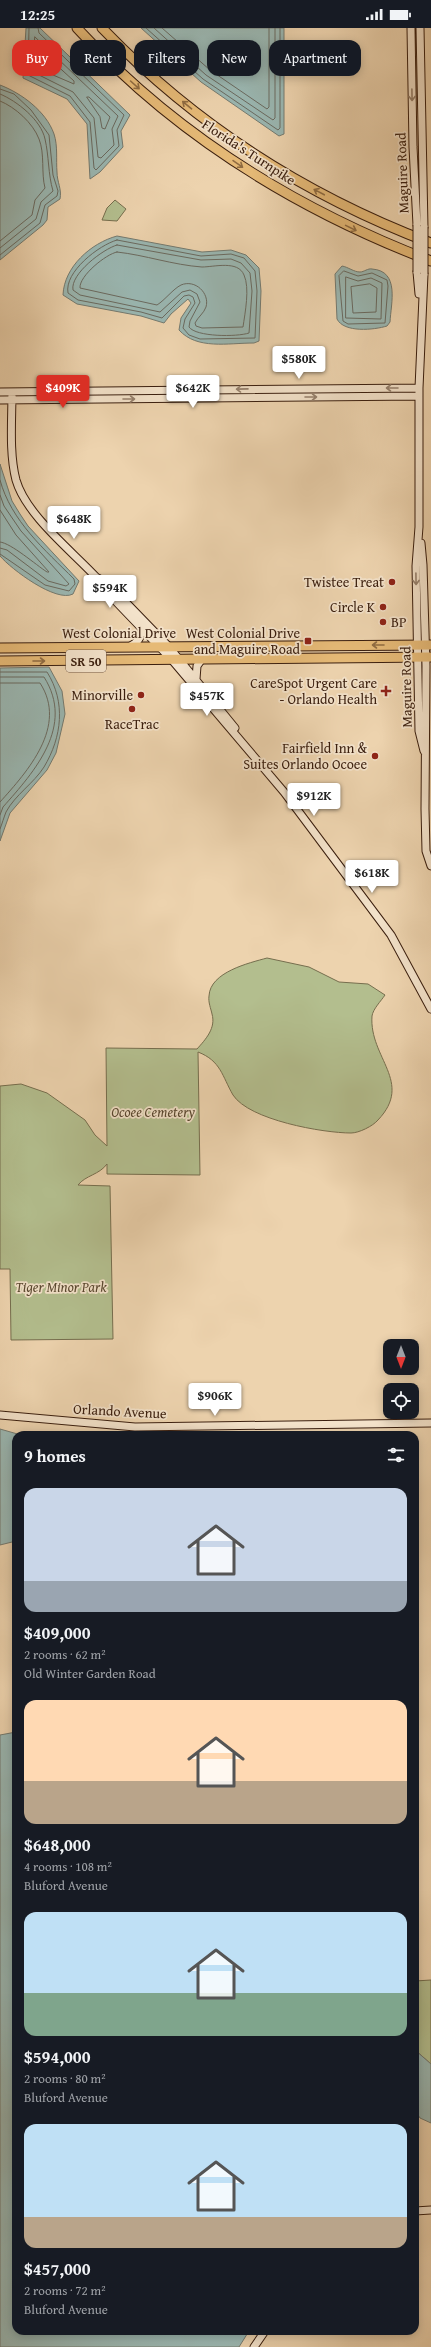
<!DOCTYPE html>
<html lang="en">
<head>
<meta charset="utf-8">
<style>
  body { margin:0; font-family:"Gentium Book Plus",serif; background:#20242c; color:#f1f3f6; height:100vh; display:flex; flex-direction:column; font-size:15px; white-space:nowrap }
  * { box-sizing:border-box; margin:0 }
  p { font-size:13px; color:#9ea1a6 }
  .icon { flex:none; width:22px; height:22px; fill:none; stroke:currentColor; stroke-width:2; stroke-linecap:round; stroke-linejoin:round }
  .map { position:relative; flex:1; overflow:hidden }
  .drawer { position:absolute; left:12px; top:1403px; width:407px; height:904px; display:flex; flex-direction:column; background:#171b24; border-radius:12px; box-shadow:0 2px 10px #0003 }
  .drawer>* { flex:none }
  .hud { position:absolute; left:12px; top:12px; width:407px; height:36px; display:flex; gap:8px }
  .needle { width:26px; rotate:180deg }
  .tools { position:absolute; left:383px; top:1311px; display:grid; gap:8px }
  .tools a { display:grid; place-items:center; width:36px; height:36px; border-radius:8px; background:#171b24; box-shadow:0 2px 10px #0003; font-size:20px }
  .price { position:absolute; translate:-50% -34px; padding:0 9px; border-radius:4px; background:#fff; color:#222; font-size:13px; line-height:26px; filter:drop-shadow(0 1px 2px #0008) }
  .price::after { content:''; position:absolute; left:50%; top:24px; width:12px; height:9px; margin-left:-6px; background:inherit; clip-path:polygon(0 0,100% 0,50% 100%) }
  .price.active { background:#d93025; color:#fff }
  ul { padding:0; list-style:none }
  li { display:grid; align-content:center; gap:8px; height:212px; padding:0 12px }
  li span { display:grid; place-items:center; height:124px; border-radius:12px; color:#555 }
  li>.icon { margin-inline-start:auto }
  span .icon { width:72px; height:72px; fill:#fffc; stroke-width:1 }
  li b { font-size:17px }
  h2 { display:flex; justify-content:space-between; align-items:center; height:48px; padding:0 12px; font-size:17px }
  .chip { padding:0 14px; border-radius:12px; background:#171b24; box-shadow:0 2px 10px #0003; font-size:14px; line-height:36px }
  .chip.active { background:#d93025; color:#fff }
  .status { display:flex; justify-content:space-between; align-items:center; height:28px; padding:0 20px; background:#171b24; direction:ltr }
  .status svg { height:11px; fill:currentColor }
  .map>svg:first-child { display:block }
</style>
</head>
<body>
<div class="status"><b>12:25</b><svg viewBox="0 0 49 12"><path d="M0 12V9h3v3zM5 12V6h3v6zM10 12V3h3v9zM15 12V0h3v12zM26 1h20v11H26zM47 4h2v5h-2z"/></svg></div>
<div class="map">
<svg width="431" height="2319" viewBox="0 0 431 2319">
  <rect width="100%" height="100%" fill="#edd3ae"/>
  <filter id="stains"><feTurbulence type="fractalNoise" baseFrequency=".005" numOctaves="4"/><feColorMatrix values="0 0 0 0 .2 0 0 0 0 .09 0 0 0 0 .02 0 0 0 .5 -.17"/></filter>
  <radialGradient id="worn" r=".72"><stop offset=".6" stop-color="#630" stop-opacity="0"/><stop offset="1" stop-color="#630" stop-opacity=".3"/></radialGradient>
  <!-- green -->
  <path fill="#b3be8e" stroke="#766e4e" d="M115 172 126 181 117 193 102 192 107 180Z
    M267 930 309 939 339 954 368 956 385 967C381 973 373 981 372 988 369 1030 414 1054 378 1092 373 1098 359 1105 351 1105 323 1105 249 1092 233 1067 222 1048 221 1033 198 1024L200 1147 107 1146V1136C99 1147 86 1147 78 1157L110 1158 113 1311 11 1312 10 1241H0V1058L21 1056 47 1065 85 1092 95 1107 107 1118 106 1020 197 1021C206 1011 216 1000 212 986 211 981 208 974 209 968 210 944 249 935 267 930Z
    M431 1952V2036L415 2022V1953Z"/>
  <!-- water -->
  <path fill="#9ab7b2" stroke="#747a70" d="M26 0H40L130 87 121 103 123 119 100 144 90 151 87 96 67 71 23 50Z
    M141 0H284V106L279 108 201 54Z
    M0 57C21 65 46 83 54 106 58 118 56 132 57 144 57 154 62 161 60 171L48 179 47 192 43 197 0 232Z
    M117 208 202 224 231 222 246 227 259 240 261 263 259 313 254 315C228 315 197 322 179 302L181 290 191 275 188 271 171 286 164 295 141 288 77 276 63 267C64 239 91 215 117 208Z
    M342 238C348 239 354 244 360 244 364 244 368 240 372 241 400 243 391 275 390 294L387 298C374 302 344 305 337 291L335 246Z
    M0 436 12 473 20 486 28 498 79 553 73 566C56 575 11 541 0 528Z
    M49 639 62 663 65 686 56 725 47 742 10 785 0 813V640Z
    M0 1401 21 1407H16V1513L0 1517Z
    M16 1704V2303H249L239 2319H0V1707Z
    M415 2022 431 2036V2095L420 2090 415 2082Z"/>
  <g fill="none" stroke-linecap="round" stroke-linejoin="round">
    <!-- shore -->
    <path stroke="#6a6a60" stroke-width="1" d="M29 0 28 47 70 68 90 94 94 140 96 142 119 118 117 102 124 87 39 5 38 0
      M146 0 203 51 278 102 280 100V0
      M154 0 206 47 273 92 275 90V0
      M162 0 210 42 267 81 269 79V0
      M35 9 118 88 112 101 114 117 101 130 98 129 94 90 73 64 33 44Z
      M41 23 74 53V56L39 41Z
      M0 61 14 66 31 82 49 107 53 147 58 163 57 168 45 177 40 195 0 227
      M0 66C17 73 41 92 45 111 49 128 48 146 53 163L41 174 36 191 0 220
      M87 69H89L110 89 105 101 102 100 100 89Z
      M0 73C15 79 33 95 39 111 45 126 41 145 45 160L35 172 32 187 0 213
      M117 212 201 228 231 226 244 230 255 243 257 263 255 310 200 311 189 307 183 300 185 291 195 275 193 269 189 267 184 268 162 290 141 284 78 272 68 265C64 244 99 217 117 212Z
      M117 217 201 232 231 231 241 235 250 245 252 263 249 305C237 309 196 309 189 299L190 293 200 274 197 266 190 262 182 264 160 284 80 267 73 262C70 246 103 221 117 217Z
      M117 224C145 227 173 237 202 239 214 239 238 232 244 247 250 260 245 285 243 299L202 300 196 298 195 295C198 289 204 285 206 279 210 265 195 251 181 257 173 261 165 272 157 277L80 260C79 248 106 226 117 224Z
      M344 243 358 248 372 245 387 252 388 258 385 295 348 296 343 293 339 248Z
      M346 249 358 253 371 250 382 255 381 291 346 290Z
      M370 256 377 260 376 284 353 285 351 259Z
      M0 452C11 493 45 522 74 551L75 556 69 563 45 557 0 526
      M0 467 4 478 21 503 69 556 66 558 48 553 7 522 0 520
      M0 482 16 507 49 544H47C36 537 11 515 0 514
      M0 644H47C66 674 62 709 44 739 34 755 15 767 6 784 4 789 2 796 0 801
      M0 649H44C75 698 35 743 3 779L0 787
      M0 655H40C68 698 28 743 0 774"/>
    <!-- secondary casing -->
    <g stroke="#3a1e0e" stroke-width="9">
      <path id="secondary" d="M411 0 413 119 417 197
        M420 0 424 199
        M417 244 419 266
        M424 246 419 360V499L416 538 419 703 424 723
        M0 364 419 360
        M12 364C12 392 9 425 16 452 26 487 72 523 97 550L103 560 172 632 284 764 391 907 431 981
        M0 372 419 368
        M421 515 423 537 426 638 425 781 426 823 431 838
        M98 550 108 556 169 619 235 700
        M129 619C138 614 142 610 141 599
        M196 651 197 638 202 631
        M0 1387 135 1399 431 1395
        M415 2183 431 2182
        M254 2319 265 2303"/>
    </g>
    <!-- highway casing -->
    <g stroke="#3a1e0e" stroke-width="11">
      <path id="highway" d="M77 0C174 106 298 182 431 233
        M102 0C194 96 307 168 431 215
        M0 620 431 617
        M0 633 431 629"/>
    </g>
    <!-- secondary -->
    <use href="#secondary" stroke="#f3e2ca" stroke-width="7"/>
    <!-- highway -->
    <use href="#highway" stroke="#e6ba77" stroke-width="9"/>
    <!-- secondary-bridge casing -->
    <g stroke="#3a1e0e" stroke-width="9" stroke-linecap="butt">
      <path id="secondary-bridge" d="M417 197V244
        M424 199V246"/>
    </g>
    <!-- secondary-bridge -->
    <use href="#secondary-bridge" stroke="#f3e2ca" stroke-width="7"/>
  </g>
  <!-- one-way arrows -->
  <defs><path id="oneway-shaft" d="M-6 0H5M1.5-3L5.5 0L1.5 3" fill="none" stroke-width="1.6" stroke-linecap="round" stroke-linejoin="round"/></defs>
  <g stroke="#906c42">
    <use href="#oneway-shaft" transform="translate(135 57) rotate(42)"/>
    <use href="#oneway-shaft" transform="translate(187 77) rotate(-140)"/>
    <use href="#oneway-shaft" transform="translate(238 136) rotate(35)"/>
    <use href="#oneway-shaft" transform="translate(319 164) rotate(-152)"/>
    <use href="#oneway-shaft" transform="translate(351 200) rotate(26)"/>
    <use href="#oneway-shaft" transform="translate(378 617) rotate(180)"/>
    <use href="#oneway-shaft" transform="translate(39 633)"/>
  </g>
  <g stroke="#96806c">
    <use href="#oneway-shaft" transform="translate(412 67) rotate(89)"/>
    <use href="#oneway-shaft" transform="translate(392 360) rotate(180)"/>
    <use href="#oneway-shaft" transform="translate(242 361) rotate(179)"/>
    <use href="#oneway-shaft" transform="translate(311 369)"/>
    <use href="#oneway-shaft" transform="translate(129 371)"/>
    <use href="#oneway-shaft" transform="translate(416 551) rotate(89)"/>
  </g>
  <!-- markers -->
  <g fill="#8f2418" stroke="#f3e2ca" stroke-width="1.5">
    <circle cx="392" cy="554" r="4"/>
    <circle cx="383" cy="579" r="4"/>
    <circle cx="383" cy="594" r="4"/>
    <rect x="304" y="609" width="8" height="8" rx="2"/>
    <path d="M384 657h4v4h4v4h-4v4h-4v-4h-4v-4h4z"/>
    <circle cx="141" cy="667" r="4"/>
    <circle cx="132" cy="681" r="4"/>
    <circle cx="375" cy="728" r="4"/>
  </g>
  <g text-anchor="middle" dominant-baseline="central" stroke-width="3.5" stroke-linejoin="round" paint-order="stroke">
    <!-- shield labels -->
    <rect fill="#f3e2ca" stroke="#725946" stroke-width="1" x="66" y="622" width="40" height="22" rx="3"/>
    <g font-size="13" font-weight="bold" fill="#3a1e0e">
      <text x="86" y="633">SR 50</text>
    </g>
    <!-- street labels -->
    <g font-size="14" fill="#3a1e0e" stroke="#f3e2ca">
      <text transform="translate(249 124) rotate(33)">Florida's Turnpike</text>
      <text transform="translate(402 145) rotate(-92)">Maguire Road</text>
      <text x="119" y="605">West Colonial Drive</text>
      <text transform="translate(406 659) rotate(-91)">Maguire Road</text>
      <text transform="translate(120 1383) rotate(3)">Orlando Avenue</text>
    </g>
    <!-- poi labels -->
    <g font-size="14" fill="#3a1e0e" stroke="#f3e2ca" text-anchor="end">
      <text x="384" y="554">Twistee Treat</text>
      <text x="375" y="579">Circle K</text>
      <text x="391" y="594" text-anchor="start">BP</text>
      <text x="300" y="605">West Colonial Drive<tspan x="300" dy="16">and Maguire Road</tspan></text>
      <text x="377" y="655">CareSpot Urgent Care<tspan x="377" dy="16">- Orlando Health</tspan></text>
      <text x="133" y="667">Minorville</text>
      <text x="132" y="696" text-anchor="middle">RaceTrac</text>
      <text x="367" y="720">Fairfield Inn &amp;<tspan x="367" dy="16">Suites Orlando Ocoee</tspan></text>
    </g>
    <!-- park labels -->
    <g font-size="14" font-style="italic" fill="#58462e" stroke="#f3e2ca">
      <text x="153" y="1084">Ocoee Cemetery</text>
      <text x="61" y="1259">Tiger Minor Park</text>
    </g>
  </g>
  <rect width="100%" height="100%" filter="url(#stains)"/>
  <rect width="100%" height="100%" fill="url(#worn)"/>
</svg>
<div class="tools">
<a><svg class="needle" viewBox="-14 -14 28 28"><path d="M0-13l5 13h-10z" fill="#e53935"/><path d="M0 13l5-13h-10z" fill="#9ea1a6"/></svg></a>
<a><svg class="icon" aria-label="locate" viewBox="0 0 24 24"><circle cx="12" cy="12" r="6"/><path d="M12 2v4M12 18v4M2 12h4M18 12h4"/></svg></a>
</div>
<b class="price" style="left:299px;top:352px">$580K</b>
<b class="price active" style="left:63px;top:381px">$409K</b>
<b class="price" style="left:193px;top:381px">$642K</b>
<b class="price" style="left:74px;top:512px">$648K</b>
<b class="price" style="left:110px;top:581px">$594K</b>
<b class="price" style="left:207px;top:689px">$457K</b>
<b class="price" style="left:314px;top:789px">$912K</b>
<b class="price" style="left:372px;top:866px">$618K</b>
<b class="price" style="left:215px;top:1389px">$906K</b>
<div class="hud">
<a class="chip active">Buy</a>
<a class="chip">Rent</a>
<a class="chip">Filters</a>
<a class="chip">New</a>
<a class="chip">Apartment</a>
</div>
<section class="drawer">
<h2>9 homes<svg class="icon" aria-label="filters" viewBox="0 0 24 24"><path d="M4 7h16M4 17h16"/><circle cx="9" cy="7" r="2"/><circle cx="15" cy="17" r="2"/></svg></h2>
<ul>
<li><span style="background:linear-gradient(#c9d6e8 75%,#9aa5b1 0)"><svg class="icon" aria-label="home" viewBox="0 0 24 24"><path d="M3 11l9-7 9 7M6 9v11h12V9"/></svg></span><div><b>$409,000</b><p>2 rooms · 62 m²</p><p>Old Winter Garden Road</p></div></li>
<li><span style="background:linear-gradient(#ffd9b3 65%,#b9a48a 0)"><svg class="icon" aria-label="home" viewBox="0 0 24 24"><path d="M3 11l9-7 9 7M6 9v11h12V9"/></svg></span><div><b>$648,000</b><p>4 rooms · 108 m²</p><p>Bluford Avenue</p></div></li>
<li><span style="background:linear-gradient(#bfe0f5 65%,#7fa58c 0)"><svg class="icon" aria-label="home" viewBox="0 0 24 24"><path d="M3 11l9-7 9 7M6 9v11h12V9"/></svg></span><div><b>$594,000</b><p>2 rooms · 80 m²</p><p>Bluford Avenue</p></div></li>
<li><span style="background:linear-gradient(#bfe0f5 75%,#b9a48a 0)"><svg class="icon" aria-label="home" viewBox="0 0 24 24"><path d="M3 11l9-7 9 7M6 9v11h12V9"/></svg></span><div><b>$457,000</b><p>2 rooms · 72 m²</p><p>Bluford Avenue</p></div></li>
</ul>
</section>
</div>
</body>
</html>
